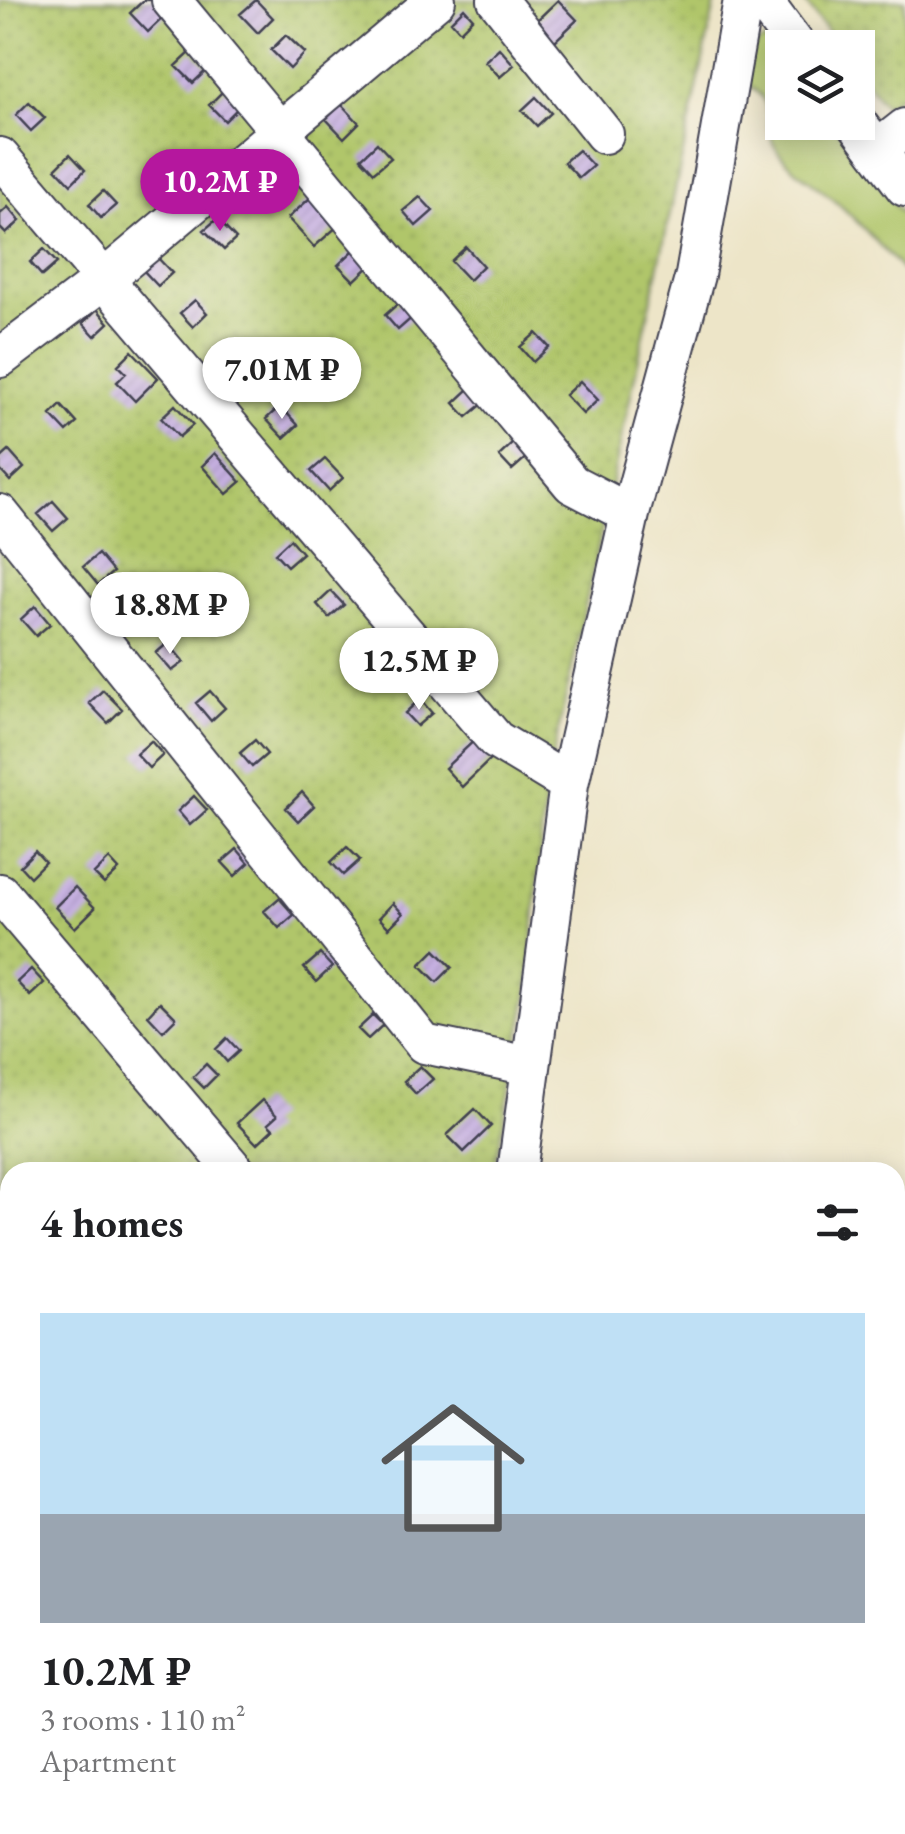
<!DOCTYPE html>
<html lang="en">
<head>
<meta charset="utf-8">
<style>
  body { margin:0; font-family:"EB Garamond",serif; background:#f6f6f6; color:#202124; height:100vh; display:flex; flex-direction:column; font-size:38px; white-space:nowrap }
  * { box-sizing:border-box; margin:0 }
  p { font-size:32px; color:#757577 }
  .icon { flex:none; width:55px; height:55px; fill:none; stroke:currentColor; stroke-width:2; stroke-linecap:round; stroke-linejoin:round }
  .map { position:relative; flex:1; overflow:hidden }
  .drawer { position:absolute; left:0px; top:1162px; width:905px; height:672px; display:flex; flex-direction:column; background:#fff; border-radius:30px 30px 0 0; box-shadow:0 5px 25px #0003 }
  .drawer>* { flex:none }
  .buttons { position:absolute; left:765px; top:30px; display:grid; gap:20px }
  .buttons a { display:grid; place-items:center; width:110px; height:110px; border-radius:0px; background:#fff; box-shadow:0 5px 25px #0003; font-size:50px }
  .price { position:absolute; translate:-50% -85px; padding:0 22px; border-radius:35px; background:#fff; color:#222; font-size:32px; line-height:65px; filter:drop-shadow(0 2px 5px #0008) }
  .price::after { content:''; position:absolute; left:50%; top:60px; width:30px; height:22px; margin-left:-15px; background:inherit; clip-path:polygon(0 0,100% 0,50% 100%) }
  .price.current { background:#b5179e; color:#fff }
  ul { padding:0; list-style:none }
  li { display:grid; align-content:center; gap:20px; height:530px; padding:0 40px }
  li+li { border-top:2px solid #e0e0e0 }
  li span { display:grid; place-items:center; height:310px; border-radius:0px; color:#555 }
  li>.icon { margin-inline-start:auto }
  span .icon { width:180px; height:180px; fill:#fffc; stroke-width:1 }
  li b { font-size:42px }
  h2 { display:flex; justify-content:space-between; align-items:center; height:120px; padding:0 40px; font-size:42px }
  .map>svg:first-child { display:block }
</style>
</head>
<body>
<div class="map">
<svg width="905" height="1834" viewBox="0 0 905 1834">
  <defs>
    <pattern id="garden-dots" width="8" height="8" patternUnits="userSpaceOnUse" patternTransform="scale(2.5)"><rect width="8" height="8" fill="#b0c66b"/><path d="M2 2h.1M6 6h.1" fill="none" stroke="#97aa5e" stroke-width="1.8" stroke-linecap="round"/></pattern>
    <pattern id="building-hatch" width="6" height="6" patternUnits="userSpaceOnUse" patternTransform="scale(2.5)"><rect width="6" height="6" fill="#c6b0e1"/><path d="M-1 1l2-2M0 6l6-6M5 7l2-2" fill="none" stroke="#aa97c2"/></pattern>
  </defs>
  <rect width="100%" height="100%" fill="#f7f3e8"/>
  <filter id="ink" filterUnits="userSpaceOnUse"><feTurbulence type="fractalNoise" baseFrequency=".01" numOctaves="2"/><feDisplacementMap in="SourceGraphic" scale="20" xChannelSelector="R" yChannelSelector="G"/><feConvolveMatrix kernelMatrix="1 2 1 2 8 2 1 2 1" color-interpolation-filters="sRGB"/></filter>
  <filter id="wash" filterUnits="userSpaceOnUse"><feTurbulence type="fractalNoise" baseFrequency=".0048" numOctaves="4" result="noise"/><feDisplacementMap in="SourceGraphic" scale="40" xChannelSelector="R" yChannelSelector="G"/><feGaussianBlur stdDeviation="2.25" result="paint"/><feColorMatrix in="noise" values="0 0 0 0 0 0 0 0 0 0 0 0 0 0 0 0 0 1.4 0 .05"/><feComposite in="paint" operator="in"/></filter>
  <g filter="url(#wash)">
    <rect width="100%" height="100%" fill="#ede5c8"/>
    <!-- grass -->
    <path fill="#b0c66b" stroke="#697453" stroke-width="2.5" d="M764 40 782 57V122L832 123 905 218V273C882 248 860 222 834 200 817 185 794 171 780 154 757 125 781 98 743 84 741 67 748 48 764 40Z"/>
    <!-- garden -->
    <path fill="url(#garden-dots)" stroke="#697453" stroke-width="2.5" d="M0 0H716L545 793 528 995 494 1172H10V1825H353L351 1834H0Z
      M803 0H905V93L885 106 858 71V48L839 47Z"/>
    <g id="blocks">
      <!-- building -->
      <path fill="url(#building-hatch)" d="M144 0H158L169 12 148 32 130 13Z
        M256 0 273 18 258 33 240 14Z
        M558 0 577 20 553 43 534 23Z
        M464 8 473 18 460 31 451 21Z
        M286 35 305 53 290 69 271 50Z
        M499 48 514 65 500 77 485 61Z
        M192 51 209 68 193 83 176 66Z
        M226 88 242 104 225 121 209 105Z
        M536 97 551 113 537 126 522 110Z
        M29 102 45 118 31 131 16 115Z
        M341 104 359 123 344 138 326 119Z
        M377 143 391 158 374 172 361 158Z
        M578 150 593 166 579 178 564 162Z
        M70 154 85 170 71 184 56 168Z
        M283 161 296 176 280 190 267 176Z
        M103 191 116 205 101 218 89 204Z
        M311 197 338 226 314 247 288 218Z
        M420 197 433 211 416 226 403 211Z
        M8 207 20 221 6 234 0 228V214Z
        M217 219 236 239 224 250 204 230Z
        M466 247 483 266 469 280 451 261Z
        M44 249 57 263 42 276 30 262Z
        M354 250 370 266 354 281 338 265Z
        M157 257 172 273 158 286 143 270Z
        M195 300 207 313 193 327 180 313Z
        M401 301 415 315 398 330 385 315Z
        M97 309 109 323 95 336 83 323Z
        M536 333 549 347 533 362 520 347Z
        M132 351 158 378 135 401 117 382 126 373 118 365Z
        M238 353 254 370 240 383 225 367Z
        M580 381 598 400 583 414 565 395Z
        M470 388 484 403 467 417 454 403Z
        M61 405 77 423 67 432 51 415Z
        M175 405 193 425 179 437 161 418Z
        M280 406 298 425 284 438 266 419Z
        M515 441 528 456 512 470 499 456Z
        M9 451 24 468 10 481 0 470V459Z
        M215 453 241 482 227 494 202 466Z
        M325 459 343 478 329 491 311 471Z
        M53 501 68 518 53 531 38 514Z
        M290 539 302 553 287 566 275 553Z
        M98 554 113 572 98 585 83 567Z
        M331 591 344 605 329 618 317 604Z
        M35 606 50 624 36 636 21 619Z
        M168 643 184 662 172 671 156 653Z
        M375 646 389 662 374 676 359 659Z
        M103 690 122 709 108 723 89 703Z
        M210 691 225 708 211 721 196 703Z
        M420 699 432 713 417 726 405 713Z
        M482 733 499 751 462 787 445 768Z
        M255 740 267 754 252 767 240 753Z
        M151 741 163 755 149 768 136 754Z
        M302 792 314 806 298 821 286 808Z
        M194 796 207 810 190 825 178 811Z
        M347 847 360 860 343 875 331 862Z
        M237 849 249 863 235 876 222 862Z
        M35 851 45 862 30 877 20 866Z
        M109 859 119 870 104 884 94 874Z
        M75 887 95 908 75 928 55 907Z
        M279 898 294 915 279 928 264 911Z
        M393 903 403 914 389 928 379 918Z
        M435 950 452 967 437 982 420 965Z
        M320 954 332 967 316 982 304 968Z
        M31 969 44 983 30 996 17 982Z
        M160 1002 176 1018 163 1031 148 1015Z
        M373 1015 383 1025 368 1039 358 1029Z
        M227 1038 239 1051 227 1062 216 1049Z
        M206 1064 217 1075 204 1088 193 1077Z
        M420 1066 433 1079 416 1094 404 1081Z
        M262 1100 277 1116 268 1124 273 1129 257 1144 237 1123Z
        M475 1109 491 1126 464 1152 447 1135Z"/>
    </g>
  </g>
  <g filter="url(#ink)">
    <use href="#blocks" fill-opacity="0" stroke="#403f50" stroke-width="2.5"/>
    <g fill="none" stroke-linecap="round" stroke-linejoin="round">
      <!-- minor casing -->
      <g stroke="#403f50" stroke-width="42">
        <path id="minor" d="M171 0 572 484 630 514
          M497 0 604 134
          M762 0 798 48
          M856 122 905 187
          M877 150 905 128
          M0 157 496 740 569 784
          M0 358 103 280 436 0
          M0 514 424 1044 530 1066
          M0 893 236 1172
          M517 1172 569 784 630 514 695 275 743 0
          M0 1268 10 1280
          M0 1636 10 1647
          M160 1825 168 1834
          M362 1834 366 1825"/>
      </g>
      <!-- minor -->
      <use href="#minor" stroke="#fff" stroke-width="38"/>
    </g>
  </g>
</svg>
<div class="buttons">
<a><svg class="icon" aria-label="layers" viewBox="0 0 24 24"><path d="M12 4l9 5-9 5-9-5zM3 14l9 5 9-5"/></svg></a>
</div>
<b class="price current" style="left:220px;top:234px">10.2M ₽</b>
<b class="price" style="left:282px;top:422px">7.01M ₽</b>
<b class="price" style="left:170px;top:657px">18.8M ₽</b>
<b class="price" style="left:419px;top:713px">12.5M ₽</b>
<section class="drawer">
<h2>4 homes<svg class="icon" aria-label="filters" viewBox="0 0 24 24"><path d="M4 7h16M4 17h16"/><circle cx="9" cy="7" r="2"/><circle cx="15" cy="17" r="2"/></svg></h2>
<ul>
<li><span style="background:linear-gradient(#bfe0f5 65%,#9aa5b1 0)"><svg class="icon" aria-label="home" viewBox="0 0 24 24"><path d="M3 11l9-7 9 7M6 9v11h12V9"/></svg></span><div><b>10.2M ₽</b><p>3 rooms · 110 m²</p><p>Apartment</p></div></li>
</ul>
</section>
</div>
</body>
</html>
